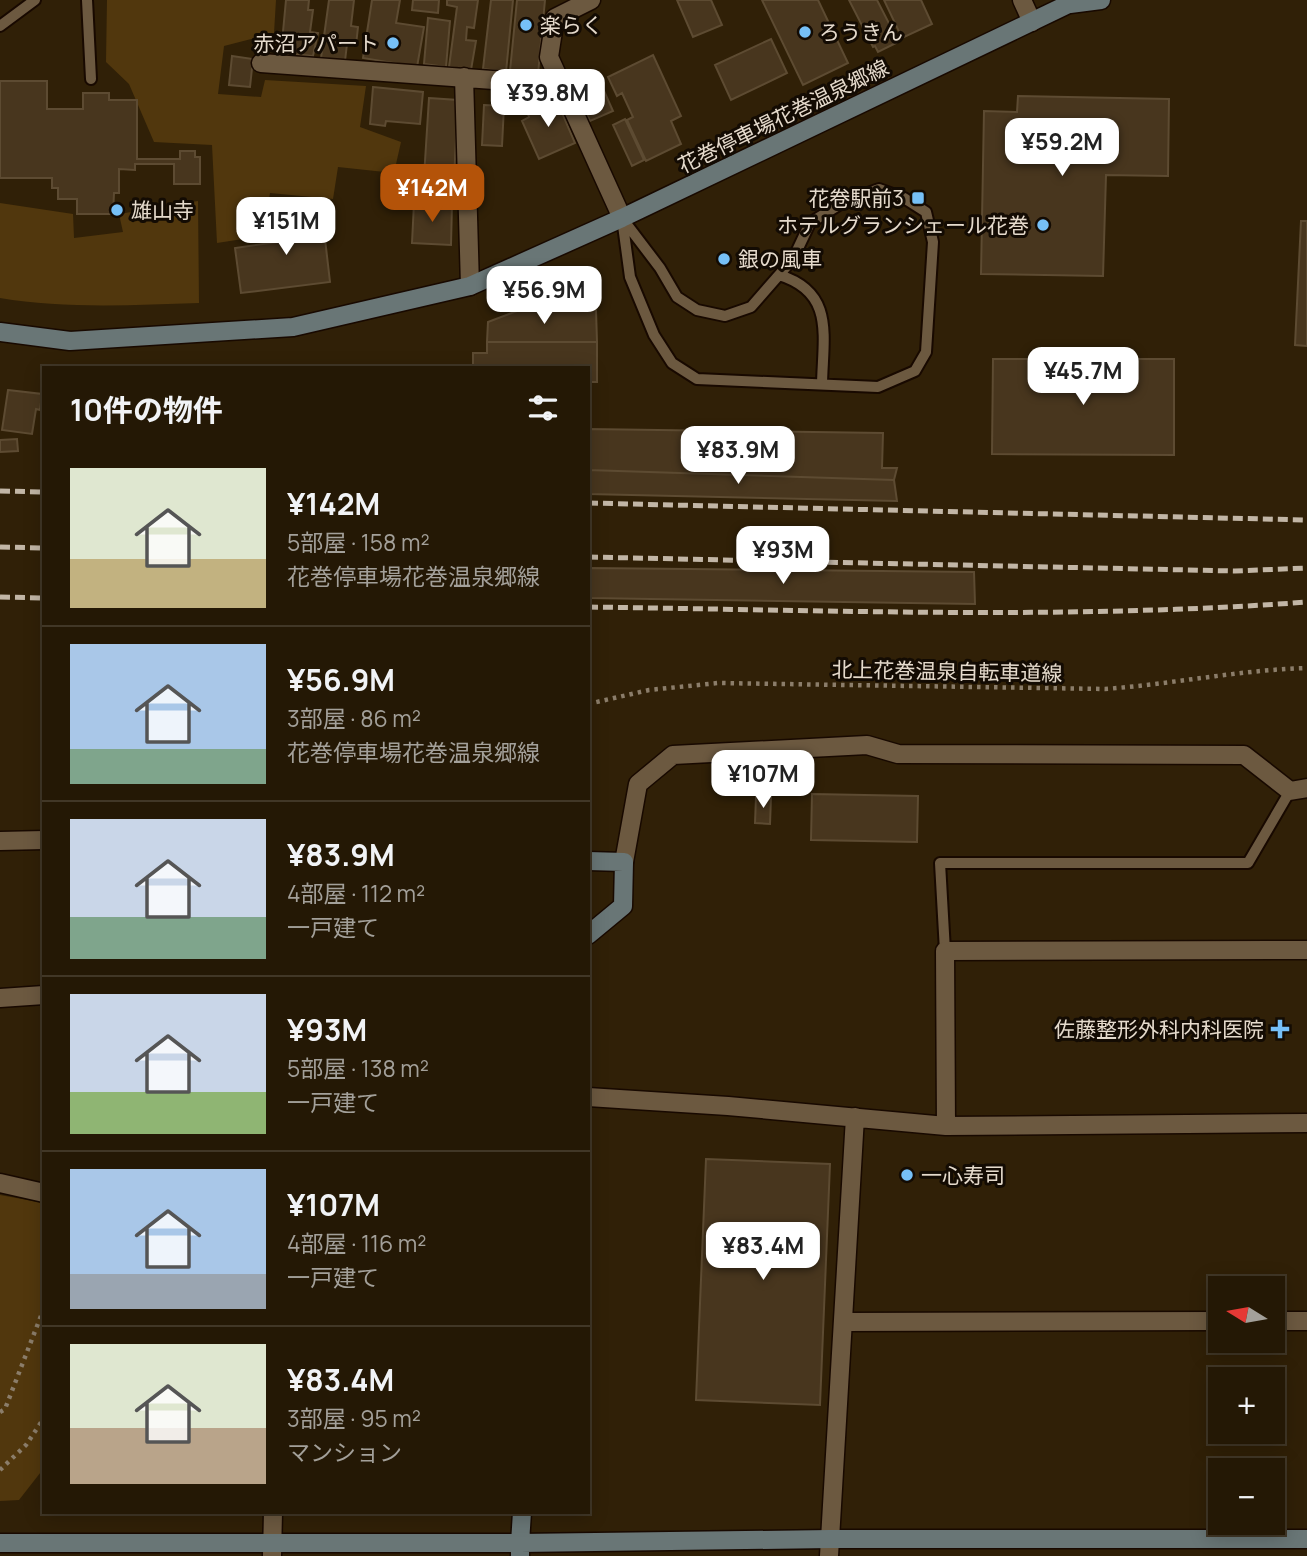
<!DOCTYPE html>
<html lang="ja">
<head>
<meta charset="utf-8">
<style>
  body { margin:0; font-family:Manrope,"Noto Sans JP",sans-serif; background:#2c210f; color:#f1f3f6; height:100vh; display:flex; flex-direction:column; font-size:26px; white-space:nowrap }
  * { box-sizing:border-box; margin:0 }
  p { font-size:23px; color:#a3a09a }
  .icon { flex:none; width:38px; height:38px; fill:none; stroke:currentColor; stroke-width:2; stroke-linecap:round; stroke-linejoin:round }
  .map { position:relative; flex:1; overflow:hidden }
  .drawer { position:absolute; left:42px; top:366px; width:548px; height:1148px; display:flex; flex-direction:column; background:#241805; border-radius:0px; box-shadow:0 4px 18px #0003,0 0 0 2px #413727 }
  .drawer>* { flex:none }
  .needle { width:46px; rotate:281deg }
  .fabs { position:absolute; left:1208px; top:1276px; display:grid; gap:14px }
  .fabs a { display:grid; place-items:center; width:77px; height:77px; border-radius:0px; background:#241805; box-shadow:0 4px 18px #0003,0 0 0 2px #413727; font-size:35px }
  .price { position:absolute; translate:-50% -60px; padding:0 16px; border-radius:14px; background:#fff; color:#222; font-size:23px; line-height:46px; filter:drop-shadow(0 2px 4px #0008) }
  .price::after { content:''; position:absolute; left:50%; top:42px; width:21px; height:16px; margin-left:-10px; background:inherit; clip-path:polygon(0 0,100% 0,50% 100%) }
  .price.active { background:#b45309; color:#fff }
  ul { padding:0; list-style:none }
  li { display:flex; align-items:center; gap:21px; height:175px; padding:0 28px }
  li+li { border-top:2px solid #413727 }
  li span { display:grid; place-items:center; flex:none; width:196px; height:140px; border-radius:0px; color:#555 }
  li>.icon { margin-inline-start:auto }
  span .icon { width:84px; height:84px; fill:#fffc; stroke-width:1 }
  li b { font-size:30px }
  h2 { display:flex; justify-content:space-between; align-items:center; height:84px; padding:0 28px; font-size:30px }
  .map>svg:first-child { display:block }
</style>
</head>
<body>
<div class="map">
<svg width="1307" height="1556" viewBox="0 0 1307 1556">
  <rect width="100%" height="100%" fill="#302007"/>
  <!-- green -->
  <path fill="#51370d" d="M107 0H276L274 33 224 46 218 94 261 97 265 80 366 86 360 127 401 142 394 173 338 167 333 199 270 193 262 236 217 243 212 145 154 142 129 84 106 62Z
    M198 201 199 303C135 305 63 309 0 298V203L73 214 74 238 123 232 119 214Z
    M0 1195 44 1203V1468L19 1500 0 1501Z"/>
  <!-- building -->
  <path fill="#48361e" stroke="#5d4b32" stroke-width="2" d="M286 0H309L308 10H313L310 32 318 33 313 56 281 53Z
    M329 0H354L351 26 358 27 356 45 347 44 345 61 321 58Z
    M372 0H400L396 23 424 27 417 67 363 58Z
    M413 0H439L438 13 412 10Z
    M447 0H478L474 28 467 27 466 40 476 41 471 70 449 67 457 7 447 5Z
    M491 0H513L506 72 483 69Z
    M517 0H545L538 74 510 71Z
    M677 0H711L722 25 693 37Z
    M762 0H818L848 63 803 85Z
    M849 0H877L896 37 894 39 896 43 878 52 875 46 873 47Z
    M884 0H921L932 24 902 38Z
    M428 18 450 21 446 67 424 64Z
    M771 39 787 73 731 100 715 65Z
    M653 55 681 116 671 121 681 144 646 161 627 120 633 117 622 93 617 96 608 77Z
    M232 56 253 59 250 87 229 85Z
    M0 81H47V109H83V93H109V100H137V159H180V151H195V157H200V184H174V164H135V170L119 169V193H114L113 214H77V199H58V188H52V178H0Z
    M600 82 613 111 590 121 577 92Z
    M373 87 423 92 420 124 386 121 385 126 370 124Z
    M1018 96 1169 99 1168 176 1106 175 1103 276 981 274 984 111 1017 112Z
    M429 98 458 100 454 179 424 177Z
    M557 101 575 143 539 159 522 121 529 117 526 109 540 102 543 108Z
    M484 105 504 106 502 146 482 145Z
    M625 119 644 160 632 166 613 125Z
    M387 183 410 184V193L387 192Z
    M414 203 452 204 451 245 412 243Z
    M322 213 330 282 241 293 235 248 278 242 276 219Z
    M1301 221H1307V346L1295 345Z
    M566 289 587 290 598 302 596 310H547L546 300Z
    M546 300 547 310H596L597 342H487L488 322Z
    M487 342H597V382H588V368H473V353H487Z
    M993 359H1174V455L992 454Z
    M8 390 42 394 40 410 36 409 32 434 2 430Z
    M588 429 883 433 882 468H897L894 480 588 470Z
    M17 439 18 451 0 452V440Z
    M588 470 894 480 897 501 588 494Z
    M588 568 974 572 975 604 588 598Z
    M812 794 918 796 917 842 811 840Z
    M756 797H771L770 824 755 823Z
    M706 1159 830 1164 820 1405 696 1400Z"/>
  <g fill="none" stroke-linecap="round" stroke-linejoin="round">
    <!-- lane casing -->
    <g stroke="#180900" stroke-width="14">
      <path id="lane" d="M87 0 91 79
        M0 26 35 0
        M879 189 904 198 926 212 933 242 926 352 915 371 878 387 697 379 672 363 654 335 630 277 622 218 660 268 677 297 697 310 725 316 751 307 793 259 810 223 845 201Z
        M779 275C835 292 823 336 822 384
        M945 951 940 863H1248L1290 791"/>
    </g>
    <!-- street casing -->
    <g stroke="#180900" stroke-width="21">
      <path id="street" d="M591 0 555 18 549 57 622 218
        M1022 0 1032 22
        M261 63 561 85
        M464 77 470 286
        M0 841 44 840
        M624 862 638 784 673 755 867 745 898 754 1244 755 1290 791 1307 788
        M0 998 44 995
        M588 1097 728 1106 946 1126 1307 1123
        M946 1126 945 951 1307 950
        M0 1183 44 1193
        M1272 1321H1307
        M843 1322 1220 1321
        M272 1556 273 1512
        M829 1556 855 1117"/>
    </g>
    <!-- secondary casing -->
    <g stroke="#180900" stroke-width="21">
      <path id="secondary" d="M1070 4 1101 0
        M0 332 70 341 293 327 470 286 622 218 1077 0
        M588 861 624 862 623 906 588 935
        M0 1543H520L522 1512
        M520 1556V1543L830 1539H1307"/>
    </g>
    <!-- path -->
    <path stroke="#8b7d6a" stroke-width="4.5" stroke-dasharray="3.5 5" stroke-linecap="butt" d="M588 704 649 690 718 683 1105 689C1173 684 1239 670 1307 668
      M0 1412 5 1409 44 1308
      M0 1470 26 1445 44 1418"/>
    <!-- lane -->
    <use href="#lane" stroke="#6c5940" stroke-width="10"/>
    <!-- street -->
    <use href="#street" stroke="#6c5940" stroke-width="18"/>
    <!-- secondary -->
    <use href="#secondary" stroke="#697676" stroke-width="18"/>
    <!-- rail -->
    <path stroke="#c2b6a6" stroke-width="5" stroke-dasharray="10 5" stroke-linecap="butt" d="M0 491 44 492
      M588 503 1307 520
      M0 547 44 548
      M588 557 1235 571 1307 568
      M0 597 44 598
      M588 607C827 610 1068 620 1307 602"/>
  </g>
  <!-- markers -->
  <g fill="#76c0f7" stroke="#130b03" stroke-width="2.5">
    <circle cx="526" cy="25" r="7"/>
    <circle cx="805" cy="32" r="7"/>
    <circle cx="393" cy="43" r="7"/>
    <rect x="911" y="191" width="14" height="14" rx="3.5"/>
    <circle cx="117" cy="210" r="7"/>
    <circle cx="1043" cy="225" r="7"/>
    <circle cx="724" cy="259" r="7"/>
    <path d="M1276.5 1018.5h7v7h7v7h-7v7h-7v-7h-7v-7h7z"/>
    <circle cx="907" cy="1175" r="7"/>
  </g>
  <g text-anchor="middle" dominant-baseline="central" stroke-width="6" stroke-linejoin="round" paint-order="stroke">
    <!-- poi labels -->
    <g font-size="21" fill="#e5dacc" stroke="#130b03" text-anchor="start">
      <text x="540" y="25">楽らく</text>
      <text x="819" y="32">ろうきん</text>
      <text x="379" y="43" text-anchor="end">赤沼アパート</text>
      <text x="904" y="198" text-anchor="end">花卷駅前3</text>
      <text x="131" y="210">雄山寺</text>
      <text x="1029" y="225" text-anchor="end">ホテルグランシェール花巻</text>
      <text x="738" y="259">銀の風車</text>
      <text x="1264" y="1029" text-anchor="end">佐藤整形外科内科医院</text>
      <text x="921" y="1175">一心寿司</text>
    </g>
    <!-- street labels -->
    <g font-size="21" fill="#e5dacc" stroke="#130b03">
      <text transform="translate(783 116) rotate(-26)">花巻停車場花巻温泉郷線</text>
      <text transform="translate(947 671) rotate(1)">北上花巻温泉自転車道線</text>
    </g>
  </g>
</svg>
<div class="fabs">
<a><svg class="needle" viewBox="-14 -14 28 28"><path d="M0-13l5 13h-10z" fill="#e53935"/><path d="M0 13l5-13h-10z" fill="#a3a09a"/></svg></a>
<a>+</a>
<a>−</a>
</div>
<b class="price" style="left:548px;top:129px">¥39.8M</b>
<b class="price" style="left:1062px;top:178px">¥59.2M</b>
<b class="price active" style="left:432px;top:224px">¥142M</b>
<b class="price" style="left:286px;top:257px">¥151M</b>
<b class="price" style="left:544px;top:326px">¥56.9M</b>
<b class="price" style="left:1083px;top:407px">¥45.7M</b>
<b class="price" style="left:738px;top:486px">¥83.9M</b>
<b class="price" style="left:783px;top:586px">¥93M</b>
<b class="price" style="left:763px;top:810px">¥107M</b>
<b class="price" style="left:763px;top:1282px">¥83.4M</b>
<section class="drawer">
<h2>10件の物件<svg class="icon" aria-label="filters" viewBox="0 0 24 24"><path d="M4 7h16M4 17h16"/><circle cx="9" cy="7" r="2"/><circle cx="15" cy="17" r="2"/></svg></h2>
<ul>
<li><span style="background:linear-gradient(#dfe7d0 65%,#c2b280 0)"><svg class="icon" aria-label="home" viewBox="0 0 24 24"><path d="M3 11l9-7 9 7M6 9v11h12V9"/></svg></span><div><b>¥142M</b><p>5部屋 · 158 m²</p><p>花巻停車場花巻温泉郷線</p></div></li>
<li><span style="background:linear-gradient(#a9c7e8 75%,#7fa58c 0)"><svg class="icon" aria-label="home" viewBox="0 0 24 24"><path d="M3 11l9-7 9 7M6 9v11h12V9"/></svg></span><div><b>¥56.9M</b><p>3部屋 · 86 m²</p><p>花巻停車場花巻温泉郷線</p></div></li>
<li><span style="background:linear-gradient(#c9d6e8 70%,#7fa58c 0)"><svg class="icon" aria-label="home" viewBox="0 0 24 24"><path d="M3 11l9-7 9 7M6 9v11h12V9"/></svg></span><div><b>¥83.9M</b><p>4部屋 · 112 m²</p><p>一戸建て</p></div></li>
<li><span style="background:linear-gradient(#c9d6e8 70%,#8fb573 0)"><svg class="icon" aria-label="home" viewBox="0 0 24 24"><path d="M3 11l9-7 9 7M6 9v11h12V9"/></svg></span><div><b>¥93M</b><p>5部屋 · 138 m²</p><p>一戸建て</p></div></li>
<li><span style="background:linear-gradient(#a9c7e8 75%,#9aa5b1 0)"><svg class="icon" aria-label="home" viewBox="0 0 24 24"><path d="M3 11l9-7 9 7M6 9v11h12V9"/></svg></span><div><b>¥107M</b><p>4部屋 · 116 m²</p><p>一戸建て</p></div></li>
<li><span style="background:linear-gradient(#dfe7d0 60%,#b9a48a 0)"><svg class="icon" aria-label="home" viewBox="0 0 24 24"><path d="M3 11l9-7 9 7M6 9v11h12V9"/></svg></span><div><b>¥83.4M</b><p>3部屋 · 95 m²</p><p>マンション</p></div></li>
</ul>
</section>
</div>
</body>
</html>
